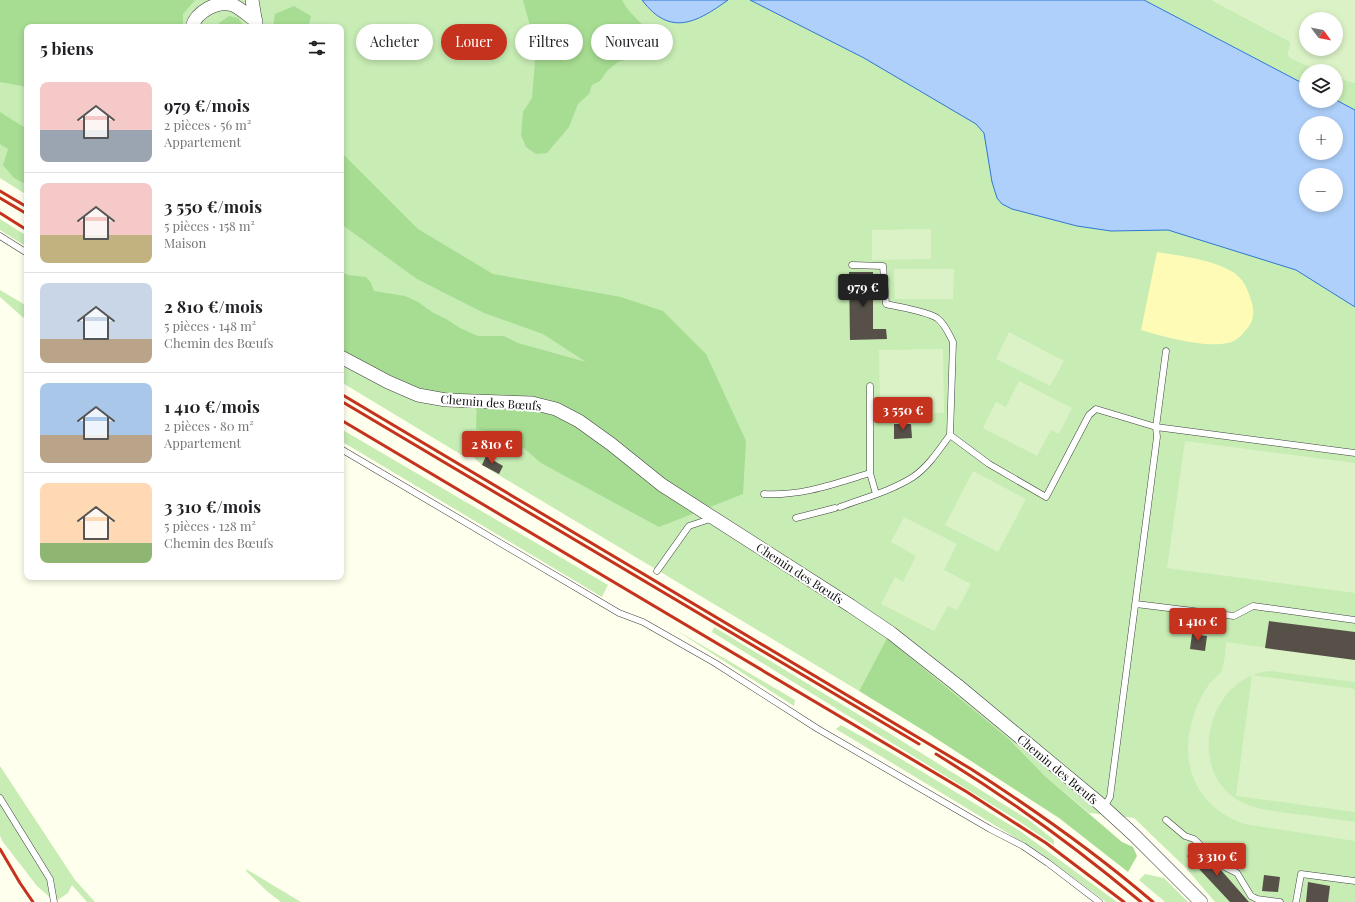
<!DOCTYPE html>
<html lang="fr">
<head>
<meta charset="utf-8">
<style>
  body { margin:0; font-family:"Playfair Display",serif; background:#f2f2f2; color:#202124; height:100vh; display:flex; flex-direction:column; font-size:15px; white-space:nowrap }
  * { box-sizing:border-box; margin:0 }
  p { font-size:13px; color:#757577 }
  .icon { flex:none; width:22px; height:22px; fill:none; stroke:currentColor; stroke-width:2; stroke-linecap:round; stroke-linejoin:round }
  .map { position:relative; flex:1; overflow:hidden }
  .details { position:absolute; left:24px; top:24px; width:320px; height:556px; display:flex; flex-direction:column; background:#fff; border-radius:8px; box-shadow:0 2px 6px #0003 }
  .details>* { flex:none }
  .hud { position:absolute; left:356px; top:24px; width:380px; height:36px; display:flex; gap:8px }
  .needle { width:26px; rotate:122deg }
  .fabs { position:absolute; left:1299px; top:12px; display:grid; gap:8px }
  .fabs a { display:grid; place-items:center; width:44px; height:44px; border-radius:50%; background:#fff; box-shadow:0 2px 6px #0003; font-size:20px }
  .price { position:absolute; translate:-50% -34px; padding:0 9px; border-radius:4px; background:#c5321d; color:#fff; font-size:13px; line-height:26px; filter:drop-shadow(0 1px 2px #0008) }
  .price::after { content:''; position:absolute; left:50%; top:24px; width:12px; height:9px; margin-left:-6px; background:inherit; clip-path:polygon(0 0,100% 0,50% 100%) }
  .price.active { background:#222; color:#fff }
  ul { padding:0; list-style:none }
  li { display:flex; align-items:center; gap:12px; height:100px; padding:0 16px }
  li+li { border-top:1px solid #e0e0e0 }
  li span { display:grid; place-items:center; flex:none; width:112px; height:80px; border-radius:8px; color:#555 }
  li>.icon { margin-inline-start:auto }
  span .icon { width:48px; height:48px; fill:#fffc; stroke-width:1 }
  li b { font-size:17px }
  h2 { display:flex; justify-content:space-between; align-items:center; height:48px; padding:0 16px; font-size:17px }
  .chip { padding:0 14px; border-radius:18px; background:#fff; box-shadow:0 2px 6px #0003; font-size:14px; line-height:36px }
  .chip.active { background:#c5321d; color:#fff }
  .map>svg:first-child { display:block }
</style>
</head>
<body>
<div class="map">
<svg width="1355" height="902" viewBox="0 0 1355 902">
  <rect width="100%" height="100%" fill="#ffffed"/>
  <!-- green -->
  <path fill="#c7ecb4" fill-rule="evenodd" d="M0 0H1212L1291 42 1288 54 1290 57 1319 71H1306V101H1336V77L1355 83V902H1215L1186 868 1134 818 1089 813 1045 776 1009 739 887 638 859 691 482 465 468 452 465 457 341 382V27H27V195L0 178ZM1306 123H1336V153H1306ZM1306 175H1336V205H1306Z
    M0 219 27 236V247L0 230Z
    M0 290 27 306V321L0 297Z
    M341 429 608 585 602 597 341 441Z
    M671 627 795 700 794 706Z
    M714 627 889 733 1029 820 1054 840V845L1017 820 712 632Z
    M841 725 888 751 1020 831 1117 902H1106L1039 852 836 729Z
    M0 766 75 880 95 902H87L72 885 68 893 55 902 37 886 3 842 0 836Z
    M246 869 301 902H281L268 892 247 872Z
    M1145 874 1164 878 1188 902H1165L1139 880Z"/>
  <!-- forest -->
  <path fill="#a7dd92" d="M0 0H195L183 14V27H27V89L22 86 0 82Z
    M523 0H622C630 17 648 26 658 42L649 39 622 34 616 39 640 51 633 58 618 62 608 70 600 81 592 85 589 94 578 104 569 127 547 153 536 154 526 147 521 135 523 112 532 98 536 48Z
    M294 6 311 16 308 27H273L275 14Z
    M229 16 238 18 245 27H218L219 23Z
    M0 112 27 129V185L14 178 3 165 8 149 0 144Z
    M341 152 418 229 493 274 621 297 663 311 706 354 746 441 743 494 659 527 541 463 511 437 476 429 477 396C449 396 415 391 389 379 373 371 357 361 341 351V297L344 298 341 293V272L348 275 366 277 371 283 374 291 405 296 418 302 432 312 446 319 460 328 478 336H504L518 343 586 362 543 334 484 313 417 279 341 224Z
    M887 638 1009 739 1045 776 1122 842 1133 847 1137 856 1128 872 1059 818 926 732 859 691Z"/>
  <!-- sand -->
  <path fill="#fefbb6" d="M1157 252C1182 256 1209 259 1231 271 1244 278 1248 290 1252 303 1255 314 1253 323 1245 331 1240 337 1236 341 1228 343 1203 348 1165 337 1141 330Z"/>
  <!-- pitch -->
  <path fill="#dbf2c6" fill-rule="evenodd" d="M1212 0H1355V83L1336 77V71H1319L1290 58 1288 54 1291 42ZM1306 19H1336V49H1306Z
    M931 229V259L872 260V230Z
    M894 269H954L953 299H895Z
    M1009 332 1064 361 1050 386 996 359Z
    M943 349 944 413 880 414 879 350Z
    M1019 381 1072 408 1059 434 1051 430 1037 456 983 428 996 402 1006 407Z
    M1185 441 1355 463V593L1167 568Z
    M973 471 1026 499 998 552 945 525Z
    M904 517 957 544 944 570 971 584 957 610 948 606 934 631 881 604 895 577 903 582 916 556 891 542Z
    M1226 642 1355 660V682L1271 671C1209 675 1186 767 1236 799 1254 810 1274 811 1295 814 1315 816 1335 819 1355 822V841L1244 824C1190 804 1176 755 1198 704 1201 697 1205 690 1210 683 1214 679 1220 674 1222 670 1225 662 1225 651 1226 642Z
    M1252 675 1355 689V812L1236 796Z"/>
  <!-- water -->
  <path fill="#aed0fa" stroke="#3077d5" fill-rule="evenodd" d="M642 0H728C696 23 670 37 642 0Z
    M750 0H1144L1306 85V101L1336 100 1355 110V307L1296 270 1168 230 1111 231 1077 226 1012 209 1002 204 997 198 992 182 984 133 976 124 864 58ZM1306 123H1336V153H1306ZM1306 175H1336V205H1306Z"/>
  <!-- building -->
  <path fill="#565048" d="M849 272H873V329H886L887 339 850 340Z
    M894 424H911L912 438 894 439Z
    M486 456 503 466 499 474 482 465Z
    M1269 621 1355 632V660L1265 648Z
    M1192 634 1207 636 1205 651 1190 649Z
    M1197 848 1220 869 1249 902H1230L1187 856Z
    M1264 875 1280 877 1278 892 1262 891Z
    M1308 882 1330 886 1328 902H1306Z"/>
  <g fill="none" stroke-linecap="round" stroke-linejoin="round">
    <!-- lane casing -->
    <g stroke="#404040" stroke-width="7">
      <path id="lane" d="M0 236 27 253
        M852 265 883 266 886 304C899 307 926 311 937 318 945 324 949 334 953 342L950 435 989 464 1046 497 1089 415 1096 409 1156 427 1355 453
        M870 386V473L876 494
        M341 449 619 613 643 622 715 663 818 729 990 829 1023 846 1048 863 1099 902
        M764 494C802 496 834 484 870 473
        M840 507C864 498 891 491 913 477 928 467 939 450 950 435
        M796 518 835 508
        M657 571 689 526 713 518
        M1136 604 1234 616 1253 606 1355 620
        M0 798 50 879 54 902
        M1104 807 1110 797 1157 437 1156 427 1166 351
        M1166 820 1185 836 1194 839 1221 865 1237 873 1251 896 1257 899 1280 902
        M1296 902 1301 874 1355 881"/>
    </g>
    <!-- street casing -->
    <g stroke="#404040" stroke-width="14">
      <path id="street" d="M252 0 256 24
        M192 27C196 12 217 0 233 5 241 9 249 16 256 21
        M341 357 388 382 418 395 446 400 532 403 556 409 579 421 611 444 662 485 851 606 891 633 957 685 1098 802 1134 835 1201 902"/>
    </g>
    <!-- lane -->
    <use href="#lane" stroke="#fff" stroke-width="6"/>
    <!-- street -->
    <use href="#street" stroke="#fff" stroke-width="13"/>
    <!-- rail -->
    <path stroke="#c5321d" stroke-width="3" d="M0 191 27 207
      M0 198 27 214
      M0 213 27 230
      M341 394 971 769C1035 810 1096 853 1153 902
      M341 401 919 744
      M341 420 967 792 1046 843 1124 902
      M936 754C1008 798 1077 848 1141 902
      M0 849 20 883 33 902"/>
  </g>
  <g text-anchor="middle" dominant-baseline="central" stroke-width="4" stroke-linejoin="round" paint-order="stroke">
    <!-- street labels -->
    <g font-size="12" fill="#0d0d0d" stroke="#fff">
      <text transform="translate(491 402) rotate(4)">Chemin des Bœufs</text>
      <text transform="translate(800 573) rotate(33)">Chemin des Bœufs</text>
      <text transform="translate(1058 769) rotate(40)">Chemin des Bœufs</text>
    </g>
  </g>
</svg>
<div class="fabs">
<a><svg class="needle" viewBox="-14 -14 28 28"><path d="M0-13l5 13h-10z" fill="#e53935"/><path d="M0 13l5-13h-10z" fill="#757577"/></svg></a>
<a><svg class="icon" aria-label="layers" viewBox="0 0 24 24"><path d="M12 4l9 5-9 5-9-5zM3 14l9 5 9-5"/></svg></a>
<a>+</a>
<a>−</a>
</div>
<b class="price active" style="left:863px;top:308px">979 €</b>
<b class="price" style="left:903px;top:431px">3 550 €</b>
<b class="price" style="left:492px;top:465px">2 810 €</b>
<b class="price" style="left:1198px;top:642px">1 410 €</b>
<b class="price" style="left:1217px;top:877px">3 310 €</b>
<div class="hud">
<a class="chip">Acheter</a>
<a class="chip active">Louer</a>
<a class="chip">Filtres</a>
<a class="chip">Nouveau</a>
</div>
<section class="details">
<h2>5 biens<svg class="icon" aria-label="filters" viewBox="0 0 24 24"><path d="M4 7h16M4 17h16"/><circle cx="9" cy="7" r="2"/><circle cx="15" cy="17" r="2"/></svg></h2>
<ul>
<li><span style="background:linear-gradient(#f6c9c9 60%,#9aa5b1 0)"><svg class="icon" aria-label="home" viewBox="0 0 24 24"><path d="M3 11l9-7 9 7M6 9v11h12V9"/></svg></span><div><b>979 €/mois</b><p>2 pièces · 56 m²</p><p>Appartement</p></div></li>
<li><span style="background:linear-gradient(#f6c9c9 65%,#c2b280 0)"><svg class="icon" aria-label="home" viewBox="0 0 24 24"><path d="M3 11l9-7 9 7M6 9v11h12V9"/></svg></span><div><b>3 550 €/mois</b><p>5 pièces · 158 m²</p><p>Maison</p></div></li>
<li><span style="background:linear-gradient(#c9d6e8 70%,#b9a48a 0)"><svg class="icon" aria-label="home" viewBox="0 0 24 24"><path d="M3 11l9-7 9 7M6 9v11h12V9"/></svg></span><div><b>2 810 €/mois</b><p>5 pièces · 148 m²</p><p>Chemin des Bœufs</p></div></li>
<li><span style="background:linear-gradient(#a9c7e8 65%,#b9a48a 0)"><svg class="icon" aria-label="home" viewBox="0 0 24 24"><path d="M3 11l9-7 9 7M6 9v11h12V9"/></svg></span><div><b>1 410 €/mois</b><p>2 pièces · 80 m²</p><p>Appartement</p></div></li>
<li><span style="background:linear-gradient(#ffd9b3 75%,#8fb573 0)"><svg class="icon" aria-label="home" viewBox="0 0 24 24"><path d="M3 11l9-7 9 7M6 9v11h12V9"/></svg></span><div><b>3 310 €/mois</b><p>5 pièces · 128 m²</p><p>Chemin des Bœufs</p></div></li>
</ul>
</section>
</div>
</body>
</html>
